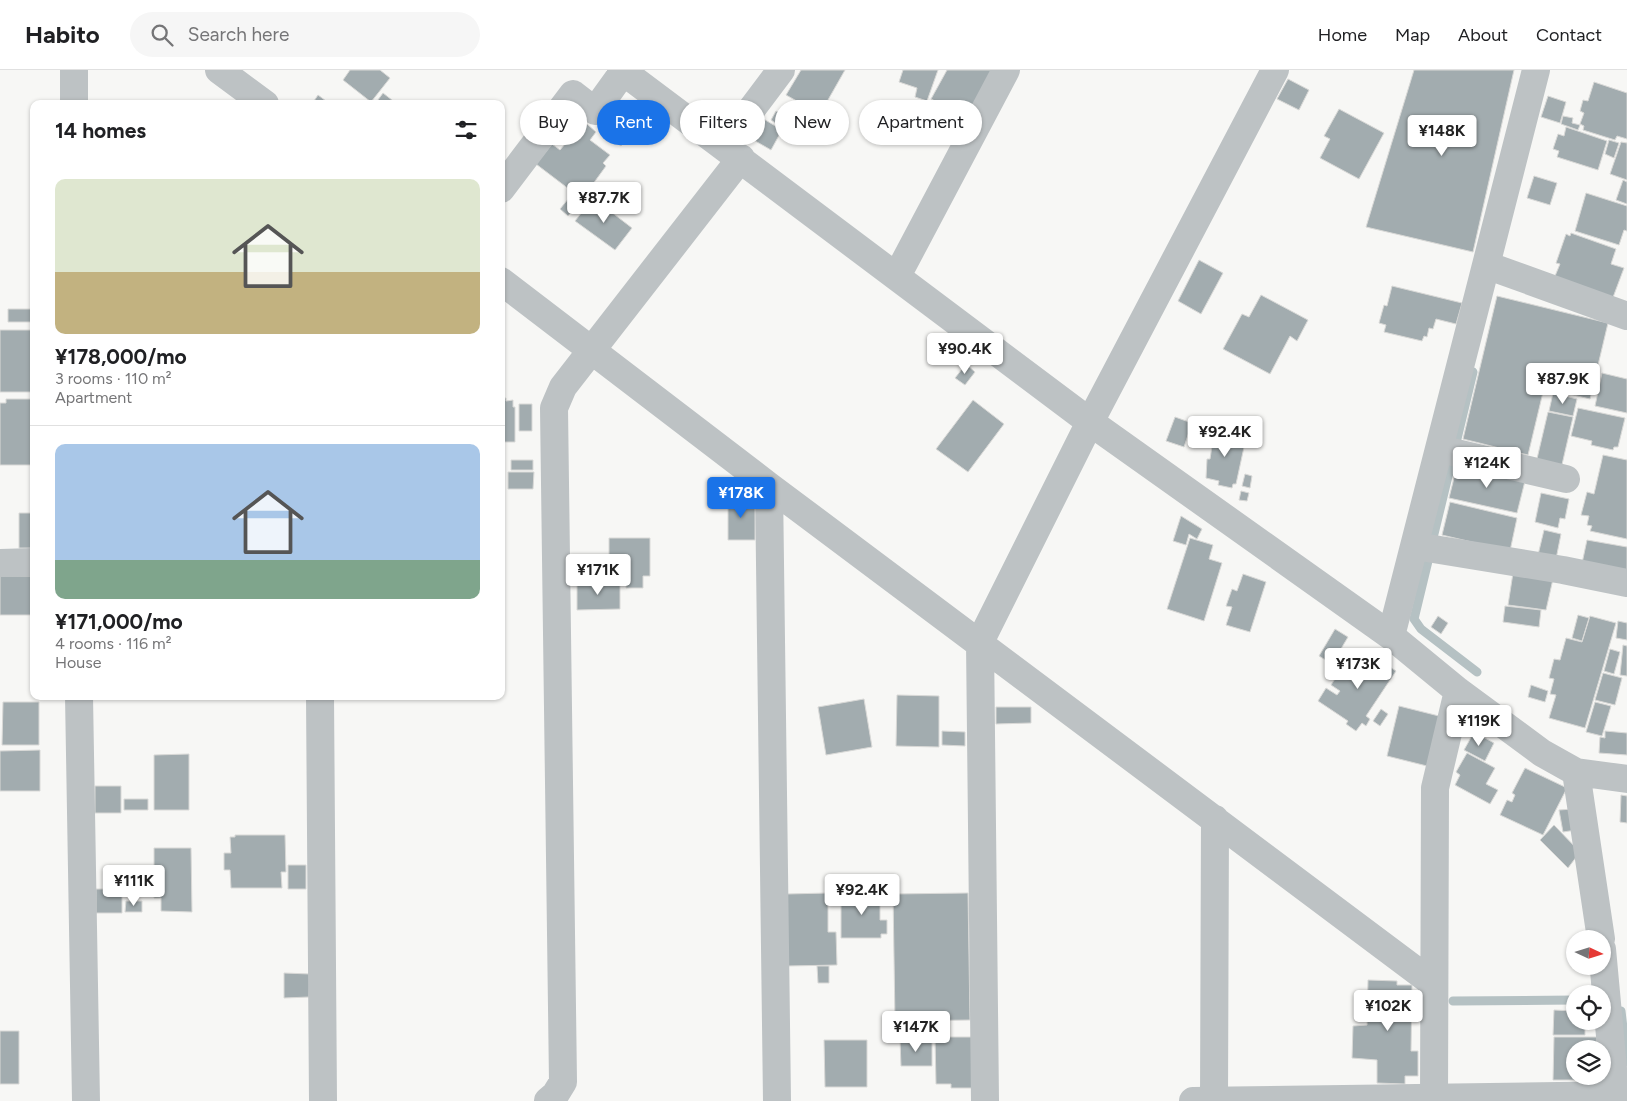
<!DOCTYPE html>
<html lang="en">
<head>
<meta charset="utf-8">
<style>
  body { margin:0; font-family:Figtree,sans-serif; background:#f6f6f6; color:#202124; height:100vh; display:flex; flex-direction:column; font-size:19px; white-space:nowrap }
  * { box-sizing:border-box; margin:0 }
  p { font-size:16px; color:#757577 }
  .icon { flex:none; width:28px; height:28px; fill:none; stroke:currentColor; stroke-width:2; stroke-linecap:round; stroke-linejoin:round }
  .map { position:relative; flex:1; overflow:hidden }
  .drawer { position:absolute; left:30px; top:30px; width:475px; height:600px; display:flex; flex-direction:column; background:#fff; border-radius:10px; box-shadow:0 1px 4px #0004 }
  .drawer>* { flex:none }
  .top-card { position:absolute; left:520px; top:30px; width:475px; height:45px; display:flex; gap:10px }
  .needle { width:32px; rotate:94deg }
  .fabs { position:absolute; left:1566px; top:860px; display:grid; gap:10px }
  .fabs a { display:grid; place-items:center; width:45px; height:45px; border-radius:50%; background:#fff; box-shadow:0 1px 4px #0004; font-size:25px }
  .price { position:absolute; translate:-50% -42px; padding:0 11px; border-radius:5px; background:#fff; color:#222; font-size:16px; line-height:32px; filter:drop-shadow(0 1px 2px #0008) }
  .price::after { content:''; position:absolute; left:50%; top:30px; width:15px; height:11px; margin-left:-8px; background:inherit; clip-path:polygon(0 0,100% 0,50% 100%) }
  .price.active { background:#1a73e8; color:#fff }
  ul { padding:0; list-style:none }
  li { display:grid; align-content:center; gap:10px; height:265px; padding:0 25px }
  li+li { border-top:1px solid #e0e0e0 }
  li span { display:grid; place-items:center; height:155px; border-radius:10px; color:#555 }
  li>.icon { margin-inline-start:auto }
  span .icon { width:90px; height:90px; fill:#fffc; stroke-width:1 }
  li b { font-size:21px }
  h2 { display:flex; justify-content:space-between; align-items:center; height:60px; padding:0 25px; font-size:21px }
  .pill { padding:0 18px; border-radius:22px; background:#fff; box-shadow:0 1px 4px #0004; font-size:18px; line-height:45px }
  .pill.active { background:#1a73e8; color:#fff }
  header { display:flex; align-items:center; gap:30px; box-sizing:border-box; height:70px; padding:0 25px; background:#fff; border-bottom:1px solid #e0e0e0 }
  header strong { font-size:24px }
  nav { display:flex; gap:28px; margin-inline-start:auto; font-size:18px }
  .search { width:350px; height:45px; background:#f6f6f6; display:flex; align-items:center; gap:12px; box-sizing:border-box; padding:0 18px; border-radius:28px; color:#757577; font-size:19px }
  .map>svg:first-child { display:block }
</style>
</head>
<body>
<header>
<strong>Habito</strong>
<div class="search"><svg class="icon" aria-label="search" viewBox="0 0 24 24"><circle cx="10" cy="10" r="6"/><path d="M15 15l6 6"/></svg>Search here</div>
<nav><a>Home</a><a>Map</a><a>About</a><a>Contact</a></nav>
</header>
<div class="map">
<svg width="1627" height="1031" viewBox="0 0 1627 1031">
  <rect width="100%" height="100%" fill="#f7f7f5"/>
  <g fill="none" stroke-linecap="round" stroke-linejoin="round">
    <!-- stream -->
    <path stroke="#b5c1c3" stroke-width="9" d="M1456 373 1473 302
      M1433 468 1451 394
      M1429 487 1414 549 1421 559 1477 602
      M1453 931 1575 930
      M1621 941 1627 992"/>
  </g>
  <!-- building -->
  <path fill="#a2acaf" stroke="#d9d9d7" d="M350 0H380L390 8 371 32 343 10Z
    M801 0H845L820 44 786 25Z
    M903 0H938L927 31 915 27 917 18 899 12Z
    M947 0H993L964 55 932 38 935 31 931 29Z
    M1414 0H1514L1473 182 1366 157Z
    M1288 9 1309 20 1299 40 1277 29Z
    M1594 12 1627 23V69L1617 66 1615 70 1583 60 1584 56 1580 54 1584 43 1580 41 1583 30 1588 31Z
    M383 23 397 34H375Z
    M318 25 330 34H312Z
    M1548 26 1566 32 1560 53 1541 47Z
    M1339 39 1384 63 1359 109 1320 88 1330 69 1324 66Z
    M776 41 789 48 783 58 771 50Z
    M1563 46 1573 48 1572 53 1580 55 1578 60 1561 54Z
    M762 48 782 60 771 80 750 68Z
    M627 52 634 58 621 76 613 70Z
    M587 54 596 62 590 70 610 85 603 93 606 96 582 129 536 94 552 74 560 80 570 68 572 69 578 61 581 63Z
    M1566 57 1607 71 1598 100 1557 87 1559 81 1553 79 1558 64 1564 66Z
    M1609 70 1619 73 1614 88 1605 84Z
    M1621 72 1627 73V110L1610 104Z
    M1534 106 1557 113 1550 135 1527 128Z
    M1623 110 1627 112V134L1616 130Z
    M1586 123 1627 136V161L1624 160 1619 175 1575 161Z
    M569 128 577 135 568 146 560 139Z
    M593 128 632 158 615 180 575 151Z
    M1571 163 1616 179 1611 194 1624 198 1612 230 1555 206 1560 194 1556 193 1566 164 1570 166Z
    M1199 190 1223 203 1201 244 1178 231Z
    M1392 216 1462 233 1456 254 1436 249 1433 259 1429 258 1427 267 1424 266 1422 271 1384 262 1386 255 1379 253 1384 235 1387 236Z
    M1261 225 1308 250 1297 271 1290 266 1270 304 1223 279 1242 244 1249 247Z
    M1497 226 1608 253 1590 329 1544 318 1528 385 1463 369Z
    M8 239H34V252H8Z
    M0 260H34V322H0Z
    M966 294 975 302 965 315 955 308Z
    M1602 303 1627 309V343L1595 336Z
    M1553 323 1577 329 1573 346 1549 341Z
    M501 328H506V331L513 330V337H515V372H501Z
    M6 329H34V395H0V333H6Z
    M973 330 1004 354 968 402 936 379Z
    M519 334H532V361H519Z
    M1578 338 1625 348 1618 377H1614L1613 380 1591 375 1592 371 1571 366Z
    M1548 342 1573 347 1561 399 1536 393Z
    M1175 347 1192 353 1184 377 1166 371Z
    M1215 361 1246 368 1236 414H1233L1232 418 1218 415 1219 411 1206 408 1207 389H1210L1212 376 1209 375 1211 363 1215 364Z
    M1603 385 1627 390V469L1590 461 1592 456 1587 455 1589 446 1581 445 1587 422 1594 424Z
    M511 390H533V400H511Z
    M1457 396 1525 411 1517 443 1449 428Z
    M508 402H534L533 419H508Z
    M1245 404 1252 406 1250 418 1242 416Z
    M721 418H750V427H721Z
    M1241 421 1249 423 1247 431 1239 430Z
    M1541 423 1569 429 1565 449 1560 448 1558 458 1535 452Z
    M728 428H755V470H728Z
    M1450 432 1517 448 1510 481 1442 465Z
    M19 443H34V478H19Z
    M1181 446 1202 459 1197 469 1189 464 1186 475 1173 471Z
    M1544 460 1561 464 1556 489 1538 485Z
    M609 468H650V506H643V518H626V506H609Z
    M1190 468 1213 475 1209 489 1222 493 1204 551 1167 539Z
    M1587 470 1627 477V506L1581 498Z
    M1513 503 1553 509 1546 540 1508 535Z
    M1243 504 1266 512 1250 562 1226 555 1232 537 1226 536 1232 519 1237 521Z
    M0 506H34V545H0Z
    M577 513H620V539L577 540Z
    M1505 536 1541 540 1539 557 1503 552Z
    M1578 545 1589 548 1582 571 1572 568Z
    M1438 546 1448 553 1441 564 1431 557Z
    M1590 546 1616 553 1585 658 1549 648 1556 625 1550 624 1554 609 1549 608 1554 589 1560 590 1566 568 1582 572Z
    M1618 551 1627 553V570L1616 568Z
    M1335 559 1348 567 1332 594 1319 586Z
    M1623 575 1627 576V606L1620 605Z
    M1610 579 1620 582 1614 604 1604 601Z
    M1366 581 1396 601 1366 646 1370 649 1366 656 1362 653 1356 661 1346 654 1348 651 1318 631 1326 618 1337 625 1340 621 1331 615 1342 598 1351 604Z
    M1603 603 1622 608 1615 635 1595 630Z
    M1531 615 1548 621 1545 632 1528 627Z
    M897 625 939 626V677L896 676Z
    M864 629 872 677 826 685 818 637Z
    M3 632H39V675H2Z
    M1595 632 1611 636 1602 666 1586 662Z
    M1399 636 1439 646 1427 696 1387 686Z
    M996 637H1031V653L996 654Z
    M1381 639 1388 644 1380 656 1373 651Z
    M942 661 965 662V676L942 675Z
    M1605 661 1627 663V685L1599 683 1600 667 1605 668Z
    M1474 662 1494 673 1485 691 1464 680Z
    M40 680V721H0V681Z
    M1467 683 1495 698 1486 714 1498 720 1490 734 1455 715 1460 705 1456 702Z
    M189 684V740H154V685Z
    M1525 698 1567 718 1543 765 1500 745 1507 730 1512 732 1515 725 1512 723Z
    M95 716H121V743H95Z
    M1621 725 1627 726V753L1620 752Z
    M124 729H148V740H124Z
    M1573 739 1576 760 1563 762 1559 740Z
    M1554 755 1580 782 1568 798 1540 770Z
    M235 765H285L286 802H281L282 818H231L230 800H224V783H231L230 767H235Z
    M154 778H191L192 842 161 841V828H154Z
    M288 795H306V819H288Z
    M96 819H122V843H96Z
    M841 822H880V850H887V864H881V868H841Z
    M828 823V862H836L837 895 787 896V824Z
    M968 823 970 950 895 951 893 824Z
    M126 831H142V842H125Z
    M817 896H829V913H818Z
    M284 903 310 904 309 927 284 928Z
    M1368 910 1397 911V915H1412L1411 981H1418V1006H1405V1014L1377 1013V990L1352 988 1353 956 1367 955Z
    M1554 940 1575 941V951H1585V965H1553Z
    M0 961H19V1014H0Z
    M935 967H974L975 1018H951V1014H936Z
    M1554 967H1597V979H1575V1006H1596V1010H1553Z
    M824 970H867V1017H825Z
    M900 970H932V996H901Z"/>
  <g fill="none" stroke-linecap="round" stroke-linejoin="round">
    <!-- minor -->
    <path stroke="#bdc2c4" stroke-width="28" d="M74 0V34
      M219 0 265 34
      M621 0 1090 352 1391 566 1458 621 1542 683 1576 702 1627 709
      M724 76 781 0
      M501 119 573 24 595 41 623 2
      M1486 195 1627 246
      M897 206 1006 0
      M501 211 769 416 1434 914
      M1440 379 1566 409
      M769 416 777 1031
      M1415 476 1563 500 1627 513
      M0 493 34 492
      M1391 566 1536 0
      M79 626 86 1031
      M320 626 323 1031
      M1576 702 1601 869
      M1602 879 1616 1031
      M548 1031 555 1025 563 1012 554 338 563 317 741 88
      M985 1031 980 572 1090 352 1275 0
      M1193 1031 1627 1025
      M1214 1031 1215 749
      M1434 1031 1435 718 1458 621"/>
  </g>
</svg>
<div class="fabs">
<a><svg class="needle" viewBox="-14 -14 28 28"><path d="M0-13l5 13h-10z" fill="#e53935"/><path d="M0 13l5-13h-10z" fill="#757577"/></svg></a>
<a><svg class="icon" aria-label="locate" viewBox="0 0 24 24"><circle cx="12" cy="12" r="6"/><path d="M12 2v4M12 18v4M2 12h4M18 12h4"/></svg></a>
<a><svg class="icon" aria-label="layers" viewBox="0 0 24 24"><path d="M12 4l9 5-9 5-9-5zM3 14l9 5 9-5"/></svg></a>
</div>
<b class="price" style="left:1442px;top:87px">¥148K</b>
<b class="price" style="left:604px;top:154px">¥87.7K</b>
<b class="price" style="left:965px;top:305px">¥90.4K</b>
<b class="price" style="left:1563px;top:335px">¥87.9K</b>
<b class="price" style="left:1225px;top:388px">¥92.4K</b>
<b class="price" style="left:1487px;top:419px">¥124K</b>
<b class="price active" style="left:741px;top:449px">¥178K</b>
<b class="price" style="left:598px;top:526px">¥171K</b>
<b class="price" style="left:1358px;top:620px">¥173K</b>
<b class="price" style="left:1479px;top:677px">¥119K</b>
<b class="price" style="left:134px;top:837px">¥111K</b>
<b class="price" style="left:862px;top:846px">¥92.4K</b>
<b class="price" style="left:1388px;top:962px">¥102K</b>
<b class="price" style="left:916px;top:983px">¥147K</b>
<div class="top-card">
<a class="pill">Buy</a>
<a class="pill active">Rent</a>
<a class="pill">Filters</a>
<a class="pill">New</a>
<a class="pill">Apartment</a>
</div>
<section class="drawer">
<h2>14 homes<svg class="icon" aria-label="filters" viewBox="0 0 24 24"><path d="M4 7h16M4 17h16"/><circle cx="9" cy="7" r="2"/><circle cx="15" cy="17" r="2"/></svg></h2>
<ul>
<li><span style="background:linear-gradient(#dfe7d0 60%,#c2b280 0)"><svg class="icon" aria-label="home" viewBox="0 0 24 24"><path d="M3 11l9-7 9 7M6 9v11h12V9"/></svg></span><div><b>¥178,000/mo</b><p>3 rooms · 110 m²</p><p>Apartment</p></div></li>
<li><span style="background:linear-gradient(#a9c7e8 75%,#7fa58c 0)"><svg class="icon" aria-label="home" viewBox="0 0 24 24"><path d="M3 11l9-7 9 7M6 9v11h12V9"/></svg></span><div><b>¥171,000/mo</b><p>4 rooms · 116 m²</p><p>House</p></div></li>
</ul>
</section>
</div>
</body>
</html>
